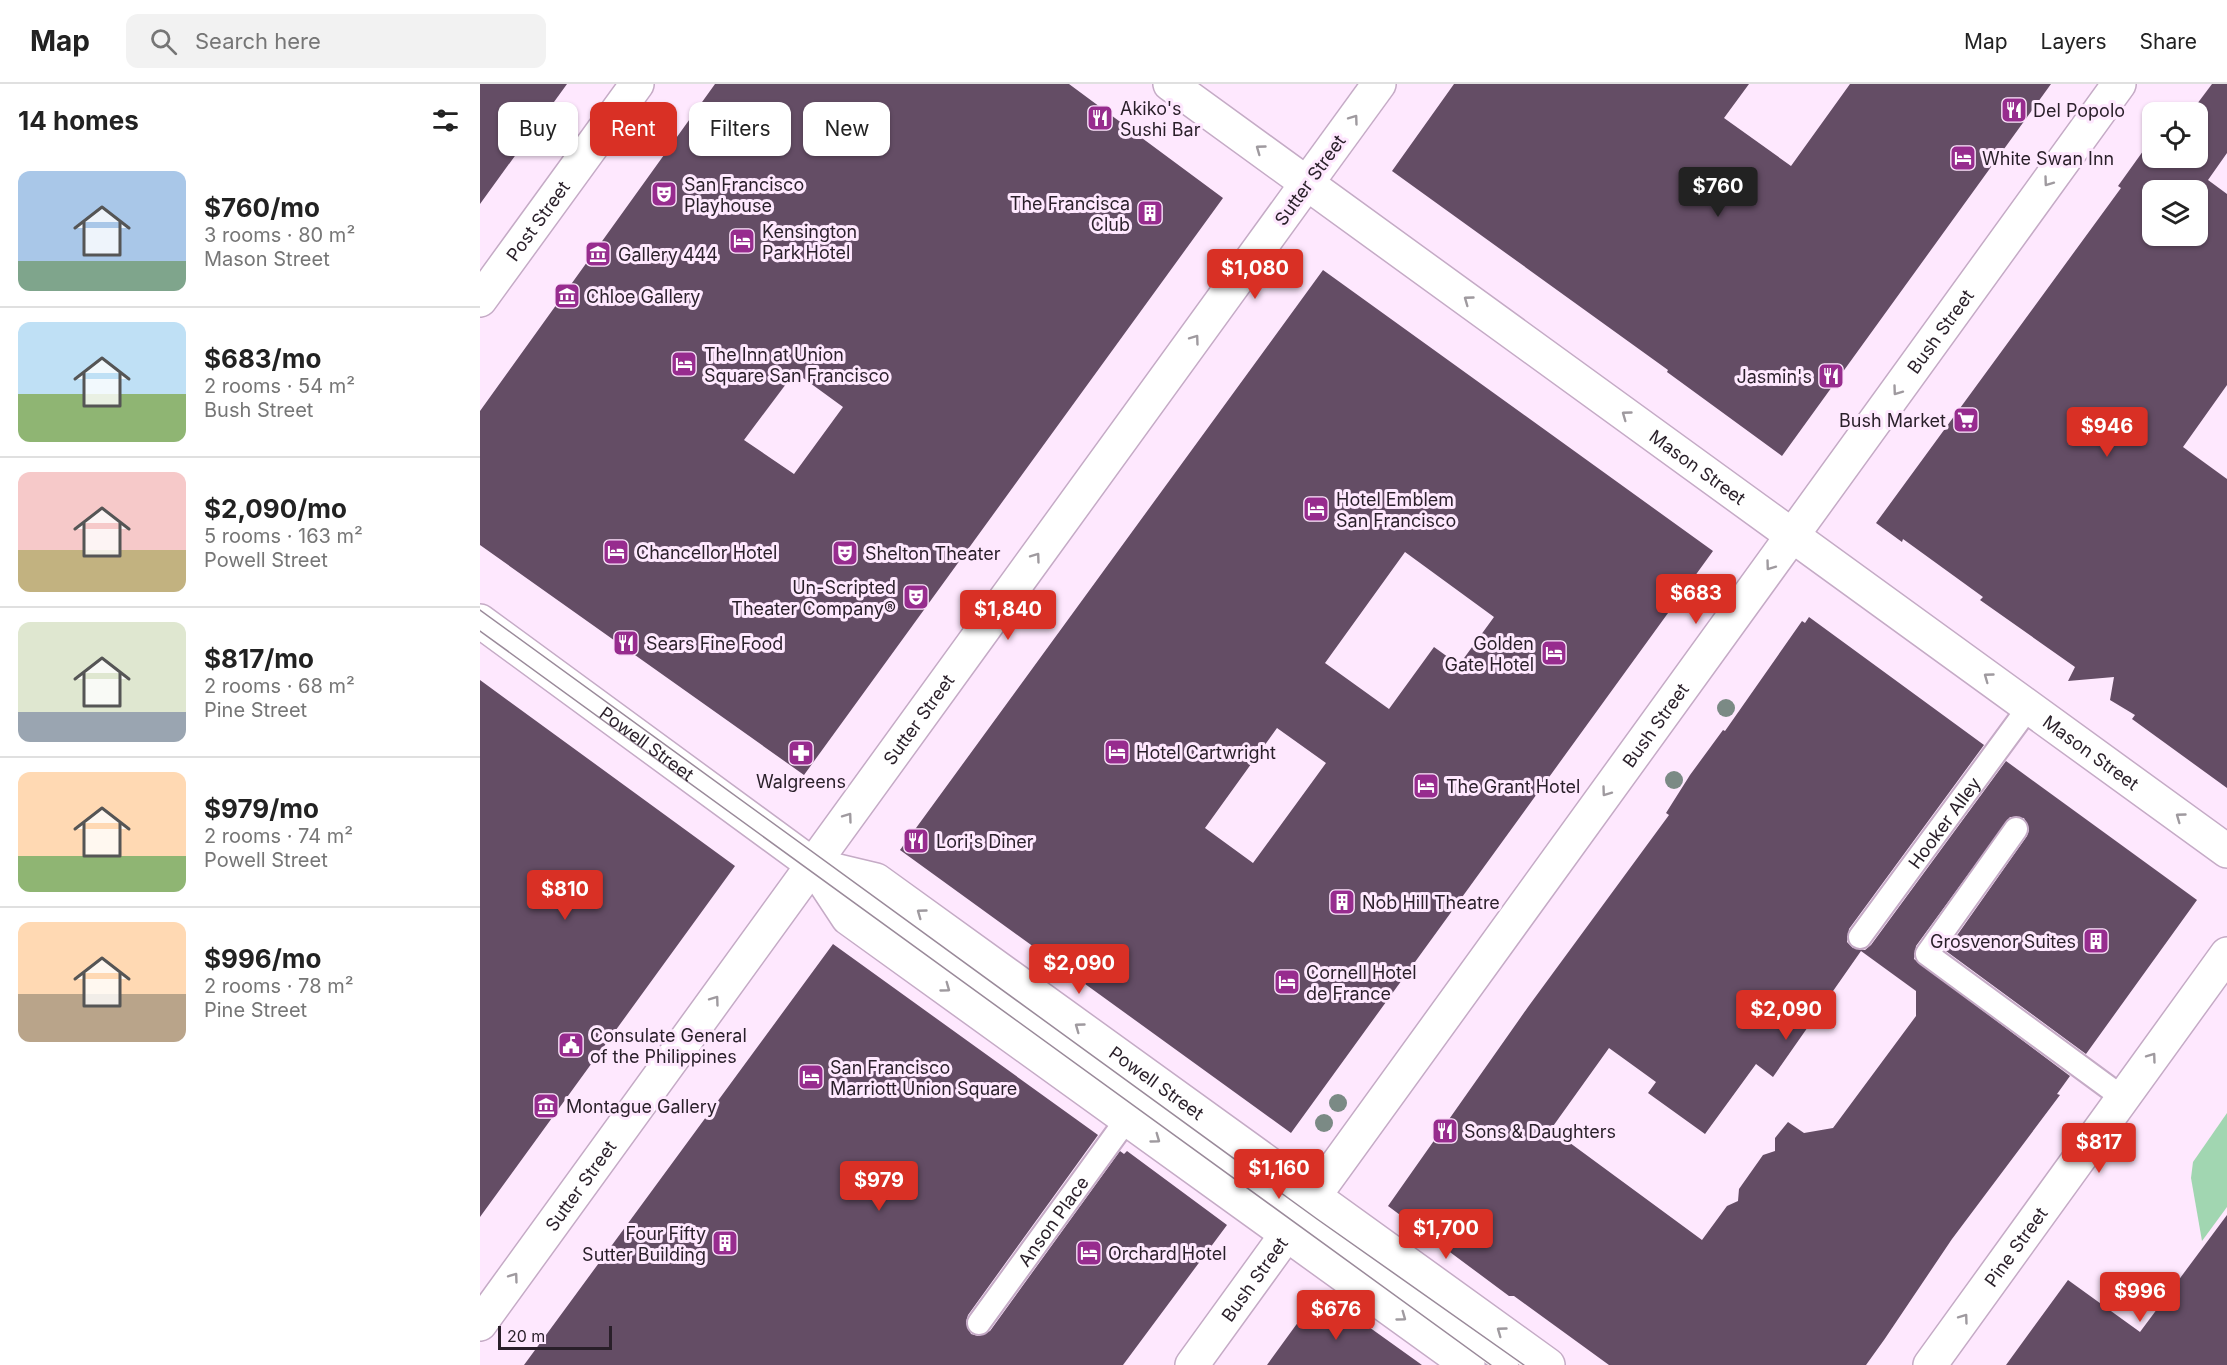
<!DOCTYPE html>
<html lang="en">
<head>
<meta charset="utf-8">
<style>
  body { margin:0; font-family:Inter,sans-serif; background:#f2f2f2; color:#222; height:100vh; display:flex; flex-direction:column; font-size:22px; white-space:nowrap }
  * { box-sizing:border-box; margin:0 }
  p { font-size:20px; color:#767676 }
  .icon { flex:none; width:33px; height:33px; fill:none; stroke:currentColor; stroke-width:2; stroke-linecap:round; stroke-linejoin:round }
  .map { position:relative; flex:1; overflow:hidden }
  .panel { display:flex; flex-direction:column; background:#fff; width:480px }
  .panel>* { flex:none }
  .guide { position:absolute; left:18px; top:18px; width:570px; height:54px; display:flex; gap:12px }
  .controls { position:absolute; left:1662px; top:18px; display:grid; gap:12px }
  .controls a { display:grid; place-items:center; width:66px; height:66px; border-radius:12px; background:#fff; box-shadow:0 2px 4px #0004; font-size:30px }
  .scale { position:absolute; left:18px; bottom:15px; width:114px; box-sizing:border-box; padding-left:6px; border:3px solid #291f29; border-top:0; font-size:16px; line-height:21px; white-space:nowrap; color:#291f29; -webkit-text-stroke:4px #fee8fe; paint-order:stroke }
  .price { position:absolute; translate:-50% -51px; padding:0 14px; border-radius:6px; background:#d93025; color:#fff; font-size:20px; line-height:39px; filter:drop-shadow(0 2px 3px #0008) }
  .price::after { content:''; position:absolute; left:50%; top:36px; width:18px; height:14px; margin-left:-9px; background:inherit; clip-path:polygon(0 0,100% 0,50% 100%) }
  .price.current { background:#222; color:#fff }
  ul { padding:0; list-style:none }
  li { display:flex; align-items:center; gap:18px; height:150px; padding:0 18px }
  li+li { border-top:2px solid #e0e0e0 }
  li span { display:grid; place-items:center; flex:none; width:168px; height:120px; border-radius:12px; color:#555 }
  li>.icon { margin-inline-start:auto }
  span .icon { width:72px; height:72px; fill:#fffc; stroke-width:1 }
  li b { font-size:26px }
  h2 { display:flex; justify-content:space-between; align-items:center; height:72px; padding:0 18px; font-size:26px }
  .tag { padding:0 21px; border-radius:12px; background:#fff; box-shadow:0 2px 4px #0004; font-size:21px; line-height:54px }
  .tag.current { background:#d93025; color:#fff }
  header { display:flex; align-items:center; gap:36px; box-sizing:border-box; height:84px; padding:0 30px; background:#fff; border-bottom:2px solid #e0e0e0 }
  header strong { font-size:28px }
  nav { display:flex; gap:33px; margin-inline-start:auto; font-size:21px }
  .search { width:420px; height:54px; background:#f2f2f2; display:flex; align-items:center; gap:15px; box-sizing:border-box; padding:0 21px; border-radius:12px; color:#767676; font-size:22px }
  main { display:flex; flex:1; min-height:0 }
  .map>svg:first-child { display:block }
</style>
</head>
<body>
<header>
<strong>Map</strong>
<div class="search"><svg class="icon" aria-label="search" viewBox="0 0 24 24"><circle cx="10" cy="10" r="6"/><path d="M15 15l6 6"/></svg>Search here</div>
<nav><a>Map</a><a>Layers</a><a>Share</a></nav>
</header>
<main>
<section class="panel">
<h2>14 homes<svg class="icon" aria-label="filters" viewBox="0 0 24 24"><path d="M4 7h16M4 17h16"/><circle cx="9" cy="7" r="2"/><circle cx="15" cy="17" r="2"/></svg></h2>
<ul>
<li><span style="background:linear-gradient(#a9c7e8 75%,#7fa58c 0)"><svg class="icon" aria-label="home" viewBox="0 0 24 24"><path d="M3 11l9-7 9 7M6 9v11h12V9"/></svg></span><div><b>$760/mo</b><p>3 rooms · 80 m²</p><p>Mason Street</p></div></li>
<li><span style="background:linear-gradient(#bfe0f5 60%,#8fb573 0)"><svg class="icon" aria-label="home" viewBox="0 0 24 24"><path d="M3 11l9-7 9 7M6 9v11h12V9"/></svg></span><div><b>$683/mo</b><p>2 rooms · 54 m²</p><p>Bush Street</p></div></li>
<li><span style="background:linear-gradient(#f6c9c9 65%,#c2b280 0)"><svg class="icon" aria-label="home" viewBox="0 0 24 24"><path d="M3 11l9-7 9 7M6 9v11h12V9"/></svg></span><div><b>$2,090/mo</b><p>5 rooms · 163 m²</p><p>Powell Street</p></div></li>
<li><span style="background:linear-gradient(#dfe7d0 75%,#9aa5b1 0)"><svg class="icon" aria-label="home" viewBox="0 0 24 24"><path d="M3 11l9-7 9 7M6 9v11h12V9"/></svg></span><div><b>$817/mo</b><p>2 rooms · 68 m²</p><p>Pine Street</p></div></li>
<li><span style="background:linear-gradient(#ffd9b3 70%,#8fb573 0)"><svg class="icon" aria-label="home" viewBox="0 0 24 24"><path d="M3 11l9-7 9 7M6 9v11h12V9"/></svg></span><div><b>$979/mo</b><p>2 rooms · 74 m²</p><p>Powell Street</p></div></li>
<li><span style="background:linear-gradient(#ffd9b3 60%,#b9a48a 0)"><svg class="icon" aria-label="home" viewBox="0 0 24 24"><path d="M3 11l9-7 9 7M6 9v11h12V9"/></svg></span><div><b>$996/mo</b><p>2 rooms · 78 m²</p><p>Pine Street</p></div></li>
</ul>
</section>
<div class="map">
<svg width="1747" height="1281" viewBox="0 0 1747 1281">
  <rect width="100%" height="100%" fill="#fee8fe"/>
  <!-- green -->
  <path fill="#a1d6b1" d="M1747 1029V1123L1722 1157 1711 1094 1713 1078Z"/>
  <!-- building -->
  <path fill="#644d65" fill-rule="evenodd" d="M0 0H87L0 120Z
    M235 0H589L743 114 324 691 0 461V327ZM315 288 363 323 314 390 264 356Z
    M974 0H1269L1244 34 1311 82 1370 0H1571L1302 372 1187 288 1188 286 912 87Z
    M1732 0H1747V69L1728 96 1747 110V301L1703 363 1747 395V704L1652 635 1655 631 1630 616 1634 593 1588 597 1595 583 1500 516 1503 513 1423 455 1422 458 1396 439 1641 104 1638 102 1671 56 1672 74H1718V28H1711ZM1672 106H1718V152H1672Z
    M843 186 1233 467 811 1049 420 766ZM925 468 1014 533 979 581 954 563 909 625 845 579ZM797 644 846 679 773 779 725 744Z
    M1329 533 1504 661 1369 845 1367 858 1373 864 1385 866 1391 861 1526 677 1717 816 1606 970 1466 867 1547 752 1549 746 1544 734 1530 733 1436 862 1434 875 1590 992 1577 1010 1580 1011 1472 1155 1404 1256 1386 1281H1129L1034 1212H1029L908 1122 1048 923 1189 731 1186 729 1210 691 1243 646 1245 647 1322 537 1325 539ZM1381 867 1436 907V932L1353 1044 1324 1049 1308 1038 1295 1054V1067L1283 1071 1259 1105 1258 1117 1247 1122 1222 1156 1071 1045 1129 964 1176 998 1168 1009 1225 1050 1276 980 1293 993Z
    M0 596 255 782 0 1133Z
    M353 860 618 1051 488 1231 486 1238 491 1250 498 1252 510 1247 640 1067 644 1070 647 1067 747 1141 643 1281H44Z
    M1747 1131V1281H1526L1588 1196 1660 1248Z
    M840 1208 942 1281H787Z"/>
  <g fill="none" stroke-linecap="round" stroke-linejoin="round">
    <!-- service casing -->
    <g stroke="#c5abc6" stroke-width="26">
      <g id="service">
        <path d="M1536 745 1447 870 1643 1014"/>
        <path d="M347 790 1027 1281"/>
        <path id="s1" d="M1380 853 1549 623"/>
        <path id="s2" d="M499 1239 647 1035"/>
      </g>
    </g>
    <!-- minor casing -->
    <g stroke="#c5abc6" stroke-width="36">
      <g id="minor">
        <path id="s3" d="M690 0 1747 767"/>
        <path d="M827 99 899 0"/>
      </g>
    </g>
    <!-- tertiary casing -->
    <g stroke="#c5abc6" stroke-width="36">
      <g id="tertiary">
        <path id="s4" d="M0 216 157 0"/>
        <path id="s5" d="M0 537 333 781 368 834 988 1281"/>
        <path id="s6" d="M333 781 396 796 1068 1281"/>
        <path id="s7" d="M0 1240 827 99"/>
      </g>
    </g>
    <!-- secondary casing -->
    <g stroke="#c5abc6" stroke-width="36">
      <g id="secondary">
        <path id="s8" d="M712 1281 1639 0"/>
        <path id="s9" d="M1450 1281 1747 870"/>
      </g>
    </g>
    <!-- service -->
    <use href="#service" stroke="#fff" stroke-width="22"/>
    <!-- minor -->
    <use href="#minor" stroke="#fff" stroke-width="33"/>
    <!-- tertiary -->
    <use href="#tertiary" stroke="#fff" stroke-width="33"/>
    <!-- secondary -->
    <use href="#secondary" stroke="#fff" stroke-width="33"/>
    <!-- tram -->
    <path stroke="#9a8a9a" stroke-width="1.5" d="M0 526 837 1135 1044 1281
      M0 547 1011 1281"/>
  </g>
  <!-- trees -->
  <g fill="#7b8a85">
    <circle cx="1246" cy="624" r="9"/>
    <circle cx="1194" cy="696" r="9"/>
    <circle cx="858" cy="1019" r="9"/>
    <circle cx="844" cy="1039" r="9"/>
  </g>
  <!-- one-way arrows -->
  <defs><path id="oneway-chevron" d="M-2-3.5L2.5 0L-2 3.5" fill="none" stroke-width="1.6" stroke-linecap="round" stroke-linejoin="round" transform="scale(1.5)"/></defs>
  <g stroke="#9f9a9f">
    <use href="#oneway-chevron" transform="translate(874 35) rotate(-54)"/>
    <use href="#oneway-chevron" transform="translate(780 65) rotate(-144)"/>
    <use href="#oneway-chevron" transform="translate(1568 98) rotate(126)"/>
    <use href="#oneway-chevron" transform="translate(988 216) rotate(-144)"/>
    <use href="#oneway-chevron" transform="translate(715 255) rotate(-54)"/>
    <use href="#oneway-chevron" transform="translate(1417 307) rotate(126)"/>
    <use href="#oneway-chevron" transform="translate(1146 331) rotate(-144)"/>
    <use href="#oneway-chevron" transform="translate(556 473) rotate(-54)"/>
    <use href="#oneway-chevron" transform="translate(1290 482) rotate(126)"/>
    <use href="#oneway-chevron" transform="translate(1508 593) rotate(-144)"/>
    <use href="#oneway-chevron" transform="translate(1126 708) rotate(126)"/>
    <use href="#oneway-chevron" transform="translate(368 733) rotate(-54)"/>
    <use href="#oneway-chevron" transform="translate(1700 733) rotate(-144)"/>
    <use href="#oneway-chevron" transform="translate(441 829) rotate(-144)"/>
    <use href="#oneway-chevron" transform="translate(466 904) rotate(36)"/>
    <use href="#oneway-chevron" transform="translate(235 916) rotate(-54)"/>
    <use href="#oneway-chevron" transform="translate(599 943) rotate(-144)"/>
    <use href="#oneway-chevron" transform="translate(1672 973) rotate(-54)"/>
    <use href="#oneway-chevron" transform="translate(676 1055) rotate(36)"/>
    <use href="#oneway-chevron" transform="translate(34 1193) rotate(-54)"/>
    <use href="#oneway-chevron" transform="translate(922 1233) rotate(36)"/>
    <use href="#oneway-chevron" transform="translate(1484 1234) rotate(-54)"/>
    <use href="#oneway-chevron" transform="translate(1021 1247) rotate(-144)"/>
  </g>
  <!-- icons -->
  <defs>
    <g id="restaurant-square" transform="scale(1.35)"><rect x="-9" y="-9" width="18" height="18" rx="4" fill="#972c8e" stroke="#fee8fe"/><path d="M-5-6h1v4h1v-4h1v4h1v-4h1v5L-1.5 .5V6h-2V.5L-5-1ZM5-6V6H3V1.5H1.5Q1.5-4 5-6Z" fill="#fff"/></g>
    <g id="hotel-square" transform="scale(1.35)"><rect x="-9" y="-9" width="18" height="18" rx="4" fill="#972c8e" stroke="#fee8fe"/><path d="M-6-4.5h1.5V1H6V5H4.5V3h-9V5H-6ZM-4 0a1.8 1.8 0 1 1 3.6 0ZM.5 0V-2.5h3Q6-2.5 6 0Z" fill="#fff"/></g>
    <g id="theatre-square" transform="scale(1.35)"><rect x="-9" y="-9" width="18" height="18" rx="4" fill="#972c8e" stroke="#fee8fe"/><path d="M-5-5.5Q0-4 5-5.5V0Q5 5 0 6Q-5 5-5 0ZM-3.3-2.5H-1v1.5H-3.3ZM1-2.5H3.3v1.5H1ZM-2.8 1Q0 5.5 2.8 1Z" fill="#fff"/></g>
    <g id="building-square" transform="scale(1.35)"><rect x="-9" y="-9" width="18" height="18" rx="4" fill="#972c8e" stroke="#fee8fe"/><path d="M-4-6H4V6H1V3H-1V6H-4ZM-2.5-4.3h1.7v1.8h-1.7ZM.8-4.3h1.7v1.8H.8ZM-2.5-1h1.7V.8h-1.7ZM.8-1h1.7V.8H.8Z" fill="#fff"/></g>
    <g id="museum-square" transform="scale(1.35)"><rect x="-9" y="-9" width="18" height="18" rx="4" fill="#972c8e" stroke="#fee8fe"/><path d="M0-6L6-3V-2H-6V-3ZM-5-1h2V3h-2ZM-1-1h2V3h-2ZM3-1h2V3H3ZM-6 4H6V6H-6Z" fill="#fff"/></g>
    <g id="supermarket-square" transform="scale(1.35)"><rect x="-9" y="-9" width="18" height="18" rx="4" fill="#972c8e" stroke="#fee8fe"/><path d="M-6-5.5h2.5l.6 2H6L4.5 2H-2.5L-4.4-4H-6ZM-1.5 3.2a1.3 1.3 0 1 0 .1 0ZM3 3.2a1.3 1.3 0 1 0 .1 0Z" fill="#fff"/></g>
    <g id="pharmacy-square" transform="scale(1.35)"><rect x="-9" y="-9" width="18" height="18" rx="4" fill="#972c8e" stroke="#fee8fe"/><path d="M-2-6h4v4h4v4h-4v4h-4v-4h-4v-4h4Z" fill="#fff"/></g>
    <g id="civic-square" transform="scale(1.35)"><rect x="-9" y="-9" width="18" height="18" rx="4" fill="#972c8e" stroke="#fee8fe"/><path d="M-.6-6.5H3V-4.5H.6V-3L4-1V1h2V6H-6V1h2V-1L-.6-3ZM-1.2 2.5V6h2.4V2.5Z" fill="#fff"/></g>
  </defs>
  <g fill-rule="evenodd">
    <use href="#restaurant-square" x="1534" y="26"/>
    <use href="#restaurant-square" x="620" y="34"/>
    <use href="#hotel-square" x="1483" y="74"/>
    <use href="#theatre-square" x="184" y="110"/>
    <use href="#building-square" x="670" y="129"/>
    <use href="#hotel-square" x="262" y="157"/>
    <use href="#museum-square" x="118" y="170"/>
    <use href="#museum-square" x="87" y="212"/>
    <use href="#hotel-square" x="204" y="280"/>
    <use href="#restaurant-square" x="1351" y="292"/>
    <use href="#supermarket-square" x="1486" y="336"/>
    <use href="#hotel-square" x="836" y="425"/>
    <use href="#hotel-square" x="136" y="468"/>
    <use href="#theatre-square" x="365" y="469"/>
    <use href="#theatre-square" x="436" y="513"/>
    <use href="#restaurant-square" x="146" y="559"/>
    <use href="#hotel-square" x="1074" y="569"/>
    <use href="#hotel-square" x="637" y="668"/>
    <use href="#pharmacy-square" x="321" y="669"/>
    <use href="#hotel-square" x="946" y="702"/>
    <use href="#restaurant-square" x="436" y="757"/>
    <use href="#building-square" x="862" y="818"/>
    <use href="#building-square" x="1616" y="857"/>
    <use href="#hotel-square" x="807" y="898"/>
    <use href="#civic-square" x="91" y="961"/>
    <use href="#hotel-square" x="331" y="993"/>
    <use href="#museum-square" x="66" y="1022"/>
    <use href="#restaurant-square" x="965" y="1047"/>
    <use href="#building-square" x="245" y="1159"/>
    <use href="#hotel-square" x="609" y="1169"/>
  </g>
  <g text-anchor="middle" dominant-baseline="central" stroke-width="6" stroke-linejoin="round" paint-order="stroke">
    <!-- poi labels -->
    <g font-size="18" fill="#291f29" stroke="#fee8fe" text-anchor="start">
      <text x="640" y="24">Akiko's<tspan x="640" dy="21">Sushi Bar</tspan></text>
      <text x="1553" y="26">Del Popolo</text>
      <text x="1502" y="74">White Swan Inn</text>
      <text x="204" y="100">San Francisco<tspan x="204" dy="21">Playhouse</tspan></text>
      <text x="650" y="119" text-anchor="end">The Francisca<tspan x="650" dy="21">Club</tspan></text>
      <text x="282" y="147">Kensington<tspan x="282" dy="21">Park Hotel</tspan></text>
      <text x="138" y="170">Gallery 444</text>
      <text x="106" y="212">Chloe Gallery</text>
      <text x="224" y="270">The Inn at Union<tspan x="224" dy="21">Square San Francisco</tspan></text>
      <text x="1332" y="292" text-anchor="end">Jasmin's</text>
      <text x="1466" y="336" text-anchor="end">Bush Market</text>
      <text x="856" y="415">Hotel Emblem<tspan x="856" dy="21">San Francisco</tspan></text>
      <text x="156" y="468">Chancellor Hotel</text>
      <text x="385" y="469">Shelton Theater</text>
      <text x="416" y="503" text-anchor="end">Un-Scripted<tspan x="416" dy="21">Theater Company®</tspan></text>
      <text x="166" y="559">Sears Fine Food</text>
      <text x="1054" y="559" text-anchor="end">Golden<tspan x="1054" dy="21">Gate Hotel</tspan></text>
      <text x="656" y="668">Hotel Cartwright</text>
      <text x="321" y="697" text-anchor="middle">Walgreens</text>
      <text x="966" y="702">The Grant Hotel</text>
      <text x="456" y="757">Lori's Diner</text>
      <text x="882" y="818">Nob Hill Theatre</text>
      <text x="1596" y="857" text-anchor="end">Grosvenor Suites</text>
      <text x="826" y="888">Cornell Hotel<tspan x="826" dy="21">de France</tspan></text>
      <text x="110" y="951">Consulate General<tspan x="110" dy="21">of the Philippines</tspan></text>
      <text x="350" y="983">San Francisco<tspan x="350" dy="21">Marriott Union Square</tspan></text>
      <text x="86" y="1022">Montague Gallery</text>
      <text x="984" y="1047">Sons &amp; Daughters</text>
      <text x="226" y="1149" text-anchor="end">Four Fifty<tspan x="226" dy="21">Sutter Building</tspan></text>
      <text x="628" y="1169">Orchard Hotel</text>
    </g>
    <!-- street labels -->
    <g font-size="18" fill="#291f29" stroke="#fee8fe">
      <text transform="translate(830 96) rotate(-54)">Sutter Street</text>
      <text stroke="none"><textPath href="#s4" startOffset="98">Post Street</textPath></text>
      <text stroke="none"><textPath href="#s8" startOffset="1276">Bush Street</textPath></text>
      <text stroke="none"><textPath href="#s3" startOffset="652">Mason Street</textPath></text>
      <text stroke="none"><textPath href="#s7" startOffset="747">Sutter Street</textPath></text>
      <text stroke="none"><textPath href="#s8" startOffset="790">Bush Street</textPath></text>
      <text stroke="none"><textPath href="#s5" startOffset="207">Powell Street</textPath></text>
      <text stroke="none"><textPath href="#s3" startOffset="1138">Mason Street</textPath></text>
      <text stroke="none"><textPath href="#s1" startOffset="142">Hooker Alley</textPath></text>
      <text stroke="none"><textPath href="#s6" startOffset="411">Powell Street</textPath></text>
      <text stroke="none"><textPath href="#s7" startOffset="171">Sutter Street</textPath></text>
      <text stroke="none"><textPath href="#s2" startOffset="126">Anson Place</textPath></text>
      <text stroke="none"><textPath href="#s9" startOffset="146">Pine Street</textPath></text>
      <text stroke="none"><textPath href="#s8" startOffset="106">Bush Street</textPath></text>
    </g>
  </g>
</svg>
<div class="controls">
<a><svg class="icon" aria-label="locate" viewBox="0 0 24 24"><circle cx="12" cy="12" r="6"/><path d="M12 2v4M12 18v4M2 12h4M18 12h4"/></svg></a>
<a><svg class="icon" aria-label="layers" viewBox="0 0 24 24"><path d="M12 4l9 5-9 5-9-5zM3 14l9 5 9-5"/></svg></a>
</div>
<div class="scale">20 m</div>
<b class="price current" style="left:1238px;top:134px">$760</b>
<b class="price" style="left:775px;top:216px">$1,080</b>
<b class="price" style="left:1627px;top:374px">$946</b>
<b class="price" style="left:1216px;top:541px">$683</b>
<b class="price" style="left:528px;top:557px">$1,840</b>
<b class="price" style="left:85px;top:837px">$810</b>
<b class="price" style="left:599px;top:911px">$2,090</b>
<b class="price" style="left:1306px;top:957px">$2,090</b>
<b class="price" style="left:1619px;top:1090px">$817</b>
<b class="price" style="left:799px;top:1116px">$1,160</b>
<b class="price" style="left:399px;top:1128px">$979</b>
<b class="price" style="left:966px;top:1176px">$1,700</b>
<b class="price" style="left:1660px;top:1239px">$996</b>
<b class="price" style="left:856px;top:1257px">$676</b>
<div class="guide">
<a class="tag">Buy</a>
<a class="tag current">Rent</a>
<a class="tag">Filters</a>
<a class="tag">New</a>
</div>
</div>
</main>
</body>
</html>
